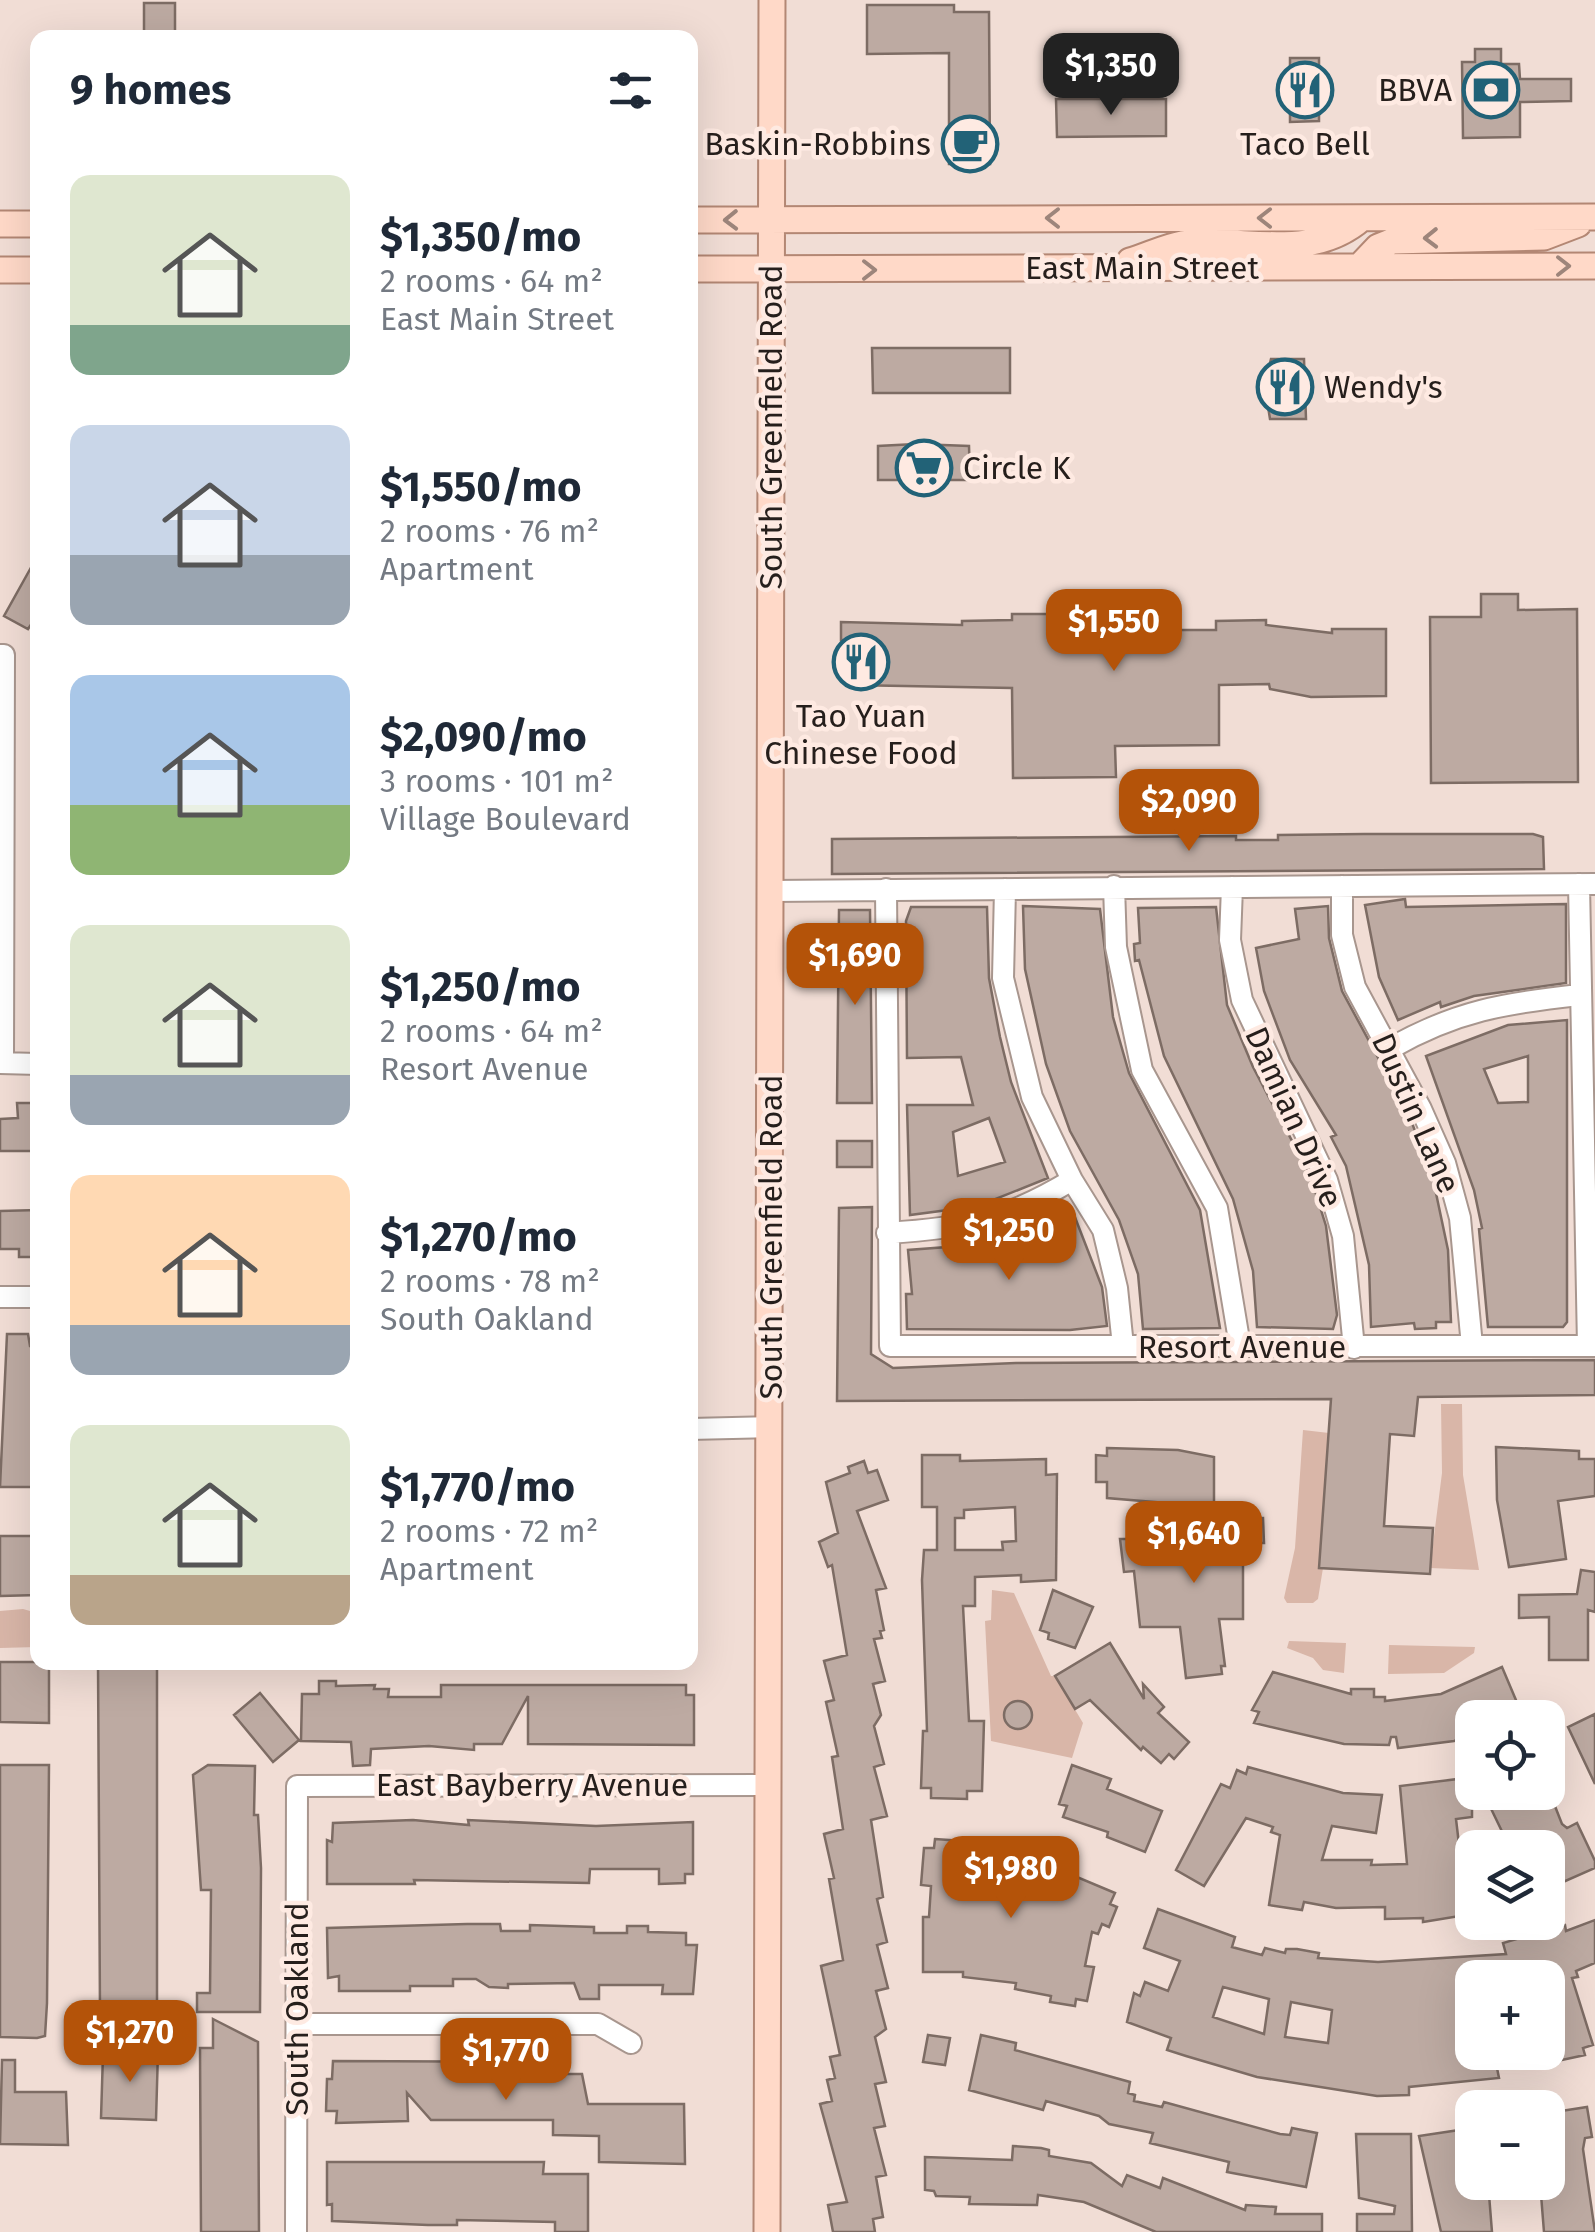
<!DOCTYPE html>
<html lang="en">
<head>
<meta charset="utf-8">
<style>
  body { margin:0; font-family:"Fira Sans",sans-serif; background:#f2f2f3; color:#1f2937; height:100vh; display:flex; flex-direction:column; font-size:38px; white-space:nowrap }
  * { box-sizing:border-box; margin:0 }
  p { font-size:32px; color:#747a83 }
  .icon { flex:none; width:55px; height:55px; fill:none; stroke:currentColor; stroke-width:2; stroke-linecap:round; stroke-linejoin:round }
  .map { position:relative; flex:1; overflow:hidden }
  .drawer { position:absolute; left:30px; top:30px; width:668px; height:1640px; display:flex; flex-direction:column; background:#fff; border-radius:20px; box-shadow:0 10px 40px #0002 }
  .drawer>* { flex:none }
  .fabs { position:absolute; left:1455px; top:1700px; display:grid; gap:20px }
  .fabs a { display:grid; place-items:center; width:110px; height:110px; border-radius:20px; background:#fff; box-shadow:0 10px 40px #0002; font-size:50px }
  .price { position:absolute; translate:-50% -85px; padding:0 22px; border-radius:20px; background:#b45309; color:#fff; font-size:32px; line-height:65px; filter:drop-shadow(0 2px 5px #0008) }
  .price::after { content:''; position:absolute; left:50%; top:60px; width:30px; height:22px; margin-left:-15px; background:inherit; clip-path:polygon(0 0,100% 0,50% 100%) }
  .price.active { background:#222; color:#fff }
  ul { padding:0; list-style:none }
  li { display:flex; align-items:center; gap:30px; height:250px; padding:0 40px }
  li span { display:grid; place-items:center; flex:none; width:280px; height:200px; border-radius:20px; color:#555 }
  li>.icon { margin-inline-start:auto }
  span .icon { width:120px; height:120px; fill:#fffc; stroke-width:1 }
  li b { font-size:42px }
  h2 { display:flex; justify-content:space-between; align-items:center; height:120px; padding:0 40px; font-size:42px }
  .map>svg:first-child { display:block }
</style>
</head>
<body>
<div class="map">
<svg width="1595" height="2232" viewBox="0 0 1595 2232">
  <rect width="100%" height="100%" fill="#f1ddd5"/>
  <!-- green -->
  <path fill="#d9b6a8" d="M1441 1404H1462L1463 1475 1479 1570 1430 1568 1442 1473Z
    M1303 1430 1329 1433 1320 1568H1323L1318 1599 1313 1603H1287L1284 1598 1295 1548Z
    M992 1590 1014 1593 1051 1676H1055L1083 1723 1072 1758 991 1741 985 1621 991 1620Z
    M23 1609 37 1613V1647L0 1648V1611Z
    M1289 1641 1346 1643 1344 1673 1323 1670 1313 1658 1287 1648Z
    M1389 1645 1475 1647 1474 1653 1444 1673 1388 1674Z"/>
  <!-- building -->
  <path fill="#bdaaa2" stroke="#7d6c64" stroke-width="2.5" fill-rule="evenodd" d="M144 3H175V38H144Z
    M867 5H954V12H989L990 164H949V53L867 54Z
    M1475 49H1501V64H1519L1520 79H1571V101L1520 102V137L1463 138 1462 62H1475Z
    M1290 58H1319V121L1290 122Z
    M1056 99H1166V136L1057 137Z
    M872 348H1010V393H873Z
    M1271 359H1304L1306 419H1270L1263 375H1267Z
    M916 444 969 446 970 480H878V446Z
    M38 555V626L32 623 28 629 4 616Z
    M1481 594H1518V610L1577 609 1578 782 1431 783 1430 617H1481Z
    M1170 600V630H1216V621L1266 620V625L1332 633V629H1386V696L1311 697 1270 689 1269 684 1219 685V745L1115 746 1116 777 1013 778 1012 688 851 685V640H841V622L962 625V621L1012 620V614H1058V601Z
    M1364 834H1533L1543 837 1544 869 832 874V839L1236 836V840H1278V835Z
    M1405 899 1406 907 1566 904V983L1474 996 1441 1007 1440 1002 1398 1020 1379 977 1365 905Z
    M1023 906 1100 909 1113 1017 1129 1073 1200 1210 1220 1328 1143 1329 1138 1274 1119 1220 1070 1131 1046 1064 1025 969Z
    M1328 906 1329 938 1342 991 1409 1115 1433 1179 1448 1250 1451 1322H1436V1328L1415 1329 1414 1323 1371 1327 1369 1265 1346 1166 1331 1137 1336 1135 1290 1060 1264 991 1256 948 1299 939 1295 909Z
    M911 907H987L989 978 1000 1037 1011 1082 1048 1178 978 1206 910 1215 907 1105H973L961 1057 907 1058 906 921ZM989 1118 1005 1162 958 1176 953 1132Z
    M1216 907 1227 1005 1253 1067 1310 1175 1326 1226 1337 1315 1333 1329 1257 1327 1253 1271 1233 1199 1164 1056 1139 960 1135 961 1134 944 1140 943 1138 908Z
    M839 910H870L872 1103H837Z
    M1567 1020V1322L1563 1327H1488L1479 1229 1482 1228 1474 1190 1426 1056 1508 1025ZM1528 1056V1102L1498 1103 1484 1069Z
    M17 1103H38V1151H0V1119L18 1118Z
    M837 1141H872V1167H837Z
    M872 1207 871 1354 893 1368 1016 1363 1595 1360V1395L1418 1397 1414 1436 1390 1434 1384 1526 1433 1528 1430 1574 1319 1568 1331 1399 837 1401 839 1208Z
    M1071 1207 1102 1287 1107 1326 1070 1330 907 1329 906 1294H912L908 1250 974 1245 1039 1224Z
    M38 1210V1257H19V1249H0V1211Z
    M7 1334H28L30 1346H38V1487H0Z
    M1496 1447 1579 1451V1459H1595V1496L1558 1501 1566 1559 1509 1567 1497 1500Z
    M1107 1448 1178 1450 1214 1457V1507L1107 1498V1482H1096V1455L1107 1456Z
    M922 1455H960V1461L1046 1459V1475L1057 1474 1056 1580 1021 1582V1575L975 1577V1606H963L969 1721H984L982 1791H967V1799L931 1798V1788H921L923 1731H927L922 1580 924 1550H937V1507H922ZM1015 1507 1016 1541 1002 1542 1003 1550H955V1518H964V1510Z
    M864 1461 868 1473 877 1470 888 1500 857 1511 886 1588 876 1590 884 1630 880 1631 882 1638 874 1639 885 1681 873 1684 881 1715 874 1726 884 1764 874 1767 887 1816 871 1820 883 1897 877 1899 887 1942 877 1945 888 1988 876 1991 886 2029 875 2037 886 2082 875 2084 885 2126 874 2128 886 2175 876 2177 883 2217 873 2219 875 2232H833L828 2205 847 2202 820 2104 832 2101 827 2080 835 2078 830 2057 840 2055 821 1966 843 1960 829 1879 834 1878 824 1834 843 1829 832 1757 838 1756 826 1702 834 1700 824 1661 847 1655 832 1565 828 1567 819 1542 838 1533 826 1482 850 1473 848 1467Z
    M1263 1518 1264 1543H1255L1256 1557 1243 1558V1619H1219L1225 1666H1221L1222 1674 1186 1678 1180 1627H1140L1134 1571 1124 1572 1120 1539H1130V1531L1148 1530V1538L1166 1537V1546L1206 1545 1205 1520Z
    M0 1536H38V1595L0 1596Z
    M1581 1570 1595 1572V1612L1588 1610V1660H1549V1617L1519 1618V1595L1577 1594Z
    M1053 1590 1093 1607 1075 1648 1048 1639 1049 1633 1040 1630Z
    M1110 1643 1144 1699 1143 1684 1164 1707 1158 1713 1189 1742 1174 1759 1169 1754 1161 1763 1143 1747 1141 1750 1090 1700 1075 1709 1055 1676Z
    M0 1662H49V1723L0 1722Z
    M98 1662H157V2011H100Z
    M1502 1667 1521 1712 1509 1718H1472V1724L1464 1727 1467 1737 1454 1741 1398 1748 1396 1737H1391L1389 1745 1344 1744 1254 1723 1259 1712 1252 1710 1273 1672 1351 1694V1689H1374V1697H1385V1701L1441 1694Z
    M319 1681H336V1686L375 1685 374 1689H389L388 1697H441V1685H686V1695H694V1745L528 1744V1696L502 1744H474V1750L429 1746 371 1749 370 1765 353 1766 351 1742 301 1741 302 1694H319Z
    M260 1693 299 1740 273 1762 234 1715Z
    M1004 1715a14 14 0 1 1 28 0a14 14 0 1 1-28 0Z
    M1595 1714V1784L1568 1727Z
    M0 1765H49L47 2003 45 2036 37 2038 0 2037Z
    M208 1765 255 1766 254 1815H258L261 1868 260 2012H197V1993H210L211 1890H201L193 1775Z
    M1072 1765 1111 1779 1107 1789 1162 1811 1145 1852 1107 1837 1108 1832 1063 1817 1067 1806 1059 1804Z
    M1248 1767 1343 1793 1382 1795 1376 1833 1332 1826 1322 1860H1372L1371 1865 1407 1864 1400 1786 1458 1779 1460 1792H1472V1817L1456 1819 1460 1853 1472 1849V1914L1423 1922V1918L1385 1919V1907L1336 1908 1304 1902 1302 1910 1269 1905 1280 1835 1271 1832 1273 1827 1246 1818 1204 1886 1176 1870 1221 1784 1230 1788 1237 1770 1246 1774Z
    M1549 1791 1562 1824 1567 1828 1577 1823 1595 1861V1868L1554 1886 1548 1871V1848H1510L1483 1792H1544L1548 1800Z
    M413 1820 469 1825 468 1820 596 1826 693 1822V1874H685V1883L659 1884V1869H590L589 1883 414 1880 415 1884H327V1840L332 1842 333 1823Z
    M935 1839 962 1841 961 1846 1065 1867 1072 1875 1115 1893 1110 1904 1117 1907 1109 1927 1102 1924 1098 1934 1092 1932 1085 1966 1094 1967 1087 2001 1076 1999 1075 2006 1050 2002 1051 1996 1015 1989 1016 1983 963 1977V1972H923V1917H929L931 1886 921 1885 924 1848H934Z
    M1158 1909 1235 1937 1232 1947 1262 1955 1265 1948 1285 1953 1286 1949H1297L1319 1953 1318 1958 1378 1962 1506 1954 1503 1943 1565 1925 1566 1931 1595 1920V1963L1576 1971 1578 1977 1572 1978 1593 2045 1583 2048 1585 2055 1548 2063V1978H1472V2052H1540V2062L1497 2068 1499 2078 1409 2087V2095L1377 2096 1257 2077 1186 2056 1167 2050 1171 2038 1127 2022 1134 1993 1140 1996 1145 1982 1168 1991 1180 1961 1144 1948ZM1223 1987 1269 1999 1264 2034 1213 2017ZM1291 2002 1332 2010 1328 2043 1285 2037Z
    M467 1924H500L501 1931H530V1925L594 1927V1933H627V1926H648V1932L686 1933V1945H697L693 1994H662L663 1985H599V1999H580L574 1983 508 1984V1988L489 1987 476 1979H453V1986H410V1991H339V1976L328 1978 327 1928Z
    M213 2019 258 2042 259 2232H201L200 2048H213Z
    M928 2035 950 2038 945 2065 923 2062Z
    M981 2035 1016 2043 1015 2050 1130 2082 1128 2093 1135 2095 1134 2101 1162 2107 1164 2102 1280 2134 1290 2135 1292 2128 1317 2133 1306 2187 1227 2172 1229 2162 1150 2143 1153 2133 1109 2124 1099 2116 1046 2101 1043 2110 969 2090Z
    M111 2051H158L156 2120 101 2118 103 2054Z
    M2 2060H15V2092H66L68 2145 0 2144Z
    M333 2061 543 2062V2074H582L588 2104H684L685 2164 599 2162V2136L553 2135V2120H431L407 2093 408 2121 336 2123 337 2111H326L327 2079H332Z
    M1587 2107 1592 2137 1585 2138 1583 2149 1595 2232H1544L1540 2182H1548V2113Z
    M1466 2129 1472 2182H1488L1492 2232H1441L1419 2136Z
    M1356 2134H1411L1412 2232H1357V2214H1394L1395 2206 1359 2198Z
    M1013 2146 1041 2148 1049 2150V2156L1091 2163 1122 2186 1127 2175 1160 2188 1163 2178 1245 2210 1246 2205 1276 2207 1275 2214H1322V2232H1156L1084 2202 1038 2195 1037 2205 969 2204 970 2197 936 2196 934 2191 925 2190V2157L1012 2160Z
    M327 2162H544L543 2174H588V2232H555V2222L457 2220V2225H428L332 2221V2204L327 2205Z"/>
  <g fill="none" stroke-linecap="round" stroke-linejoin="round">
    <!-- minor casing -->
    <g stroke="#a8968e" stroke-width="24">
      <path id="minor" d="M0 655H4L3 1063
        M1579 884 1588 1346
        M1114 886 1116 947 1142 1070 1217 1208 1240 1346
        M1342 886V935L1355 987 1421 1109 1445 1163 1460 1218 1472 1346
        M1232 887 1230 940 1242 1000 1327 1180 1343 1236 1354 1348
        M886 889 890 1346H1595
        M1005 889 1003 978 1032 1097 1072 1180 1103 1230 1117 1288 1123 1346
        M770 891 1595 884
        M1391 1048C1456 1011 1505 1003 1579 995
        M0 1063 38 1064
        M887 1233C966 1228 1004 1221 1072 1180
        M0 1297H38
        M690 1429 771 1427
        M297 2024H598L631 2043
        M296 2232 297 1786 768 1785"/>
    </g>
    <!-- major casing -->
    <g stroke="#b38774" stroke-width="29">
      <path id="major" d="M690 220 1595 217
        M0 224H38
        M1130 261C1147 256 1165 247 1182 244 1243 236 1311 263 1362 218
        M1360 266 1378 247 1393 241 1544 237 1578 224
        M690 269 1595 266
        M0 270H38
        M767 2232 772 0"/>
    </g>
    <!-- minor -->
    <use href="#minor" stroke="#fff" stroke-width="20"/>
    <!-- major -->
    <use href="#major" stroke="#ffd9c8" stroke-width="25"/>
  </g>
  <!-- one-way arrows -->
  <defs><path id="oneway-chevron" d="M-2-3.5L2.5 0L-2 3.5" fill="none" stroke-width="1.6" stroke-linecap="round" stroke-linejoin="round" transform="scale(2.5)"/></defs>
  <g stroke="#9d857b">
    <use href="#oneway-chevron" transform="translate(1053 218) rotate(180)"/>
    <use href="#oneway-chevron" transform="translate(1265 218) rotate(180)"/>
    <use href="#oneway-chevron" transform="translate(731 220) rotate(179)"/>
    <use href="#oneway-chevron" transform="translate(1431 238) rotate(179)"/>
    <use href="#oneway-chevron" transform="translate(1563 266)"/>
    <use href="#oneway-chevron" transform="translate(869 270)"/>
  </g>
  <!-- icons -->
  <defs>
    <g id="restaurant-ring" transform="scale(2.875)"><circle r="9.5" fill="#feeae2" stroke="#226277" stroke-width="1.5"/><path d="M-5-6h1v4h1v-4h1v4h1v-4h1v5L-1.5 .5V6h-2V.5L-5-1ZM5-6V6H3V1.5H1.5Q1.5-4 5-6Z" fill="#226277"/></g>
    <g id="bank-ring" transform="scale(2.875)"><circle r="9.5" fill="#feeae2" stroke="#226277" stroke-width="1.5"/><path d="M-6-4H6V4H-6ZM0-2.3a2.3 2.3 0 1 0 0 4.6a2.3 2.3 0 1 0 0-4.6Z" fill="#226277"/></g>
    <g id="cafe-ring" transform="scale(2.875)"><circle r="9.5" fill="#feeae2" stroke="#226277" stroke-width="1.5"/><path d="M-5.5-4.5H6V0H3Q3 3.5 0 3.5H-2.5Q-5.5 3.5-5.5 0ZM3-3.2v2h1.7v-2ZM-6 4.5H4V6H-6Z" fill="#226277"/></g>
    <g id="supermarket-ring" transform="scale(2.875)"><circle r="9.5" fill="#feeae2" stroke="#226277" stroke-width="1.5"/><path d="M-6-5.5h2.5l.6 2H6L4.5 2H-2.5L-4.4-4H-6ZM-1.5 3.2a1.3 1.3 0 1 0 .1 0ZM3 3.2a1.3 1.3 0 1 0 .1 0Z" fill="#226277"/></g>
  </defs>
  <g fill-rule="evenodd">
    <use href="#restaurant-ring" x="1305" y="90"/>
    <use href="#bank-ring" x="1491" y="90"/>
    <use href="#cafe-ring" x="970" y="144"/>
    <use href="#restaurant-ring" x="1285" y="387"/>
    <use href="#supermarket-ring" x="924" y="468"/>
    <use href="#restaurant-ring" x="861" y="662"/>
  </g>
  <g text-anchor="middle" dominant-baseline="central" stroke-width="9" stroke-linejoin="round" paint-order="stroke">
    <!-- poi labels -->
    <g font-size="32" fill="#261f1c" stroke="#feeae2" text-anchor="end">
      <text x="1452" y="90">BBVA</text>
      <text x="931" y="144">Baskin-Robbins</text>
      <text x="1305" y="144" text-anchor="middle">Taco Bell</text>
      <text x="1324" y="387" text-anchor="start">Wendy's</text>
      <text x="963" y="468" text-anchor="start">Circle K</text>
      <text x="861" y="716" text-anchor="middle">Tao Yuan<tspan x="861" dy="37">Chinese Food</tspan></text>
    </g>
    <!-- street labels -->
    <g font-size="32" fill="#261f1c" stroke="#feeae2">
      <text x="1142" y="268">East Main Street</text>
      <text transform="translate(771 427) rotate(-90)">South Greenfield Road</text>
      <text transform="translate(1416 1113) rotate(66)">Dustin Lane</text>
      <text transform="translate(1294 1117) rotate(66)">Damian Drive</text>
      <text transform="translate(771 1237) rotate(-90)">South Greenfield Road</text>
      <text x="1242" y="1347">Resort Avenue</text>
      <text x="532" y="1785">East Bayberry Avenue</text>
      <text transform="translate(297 2009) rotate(-90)">South Oakland</text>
    </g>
  </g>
</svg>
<div class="fabs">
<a><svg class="icon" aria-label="locate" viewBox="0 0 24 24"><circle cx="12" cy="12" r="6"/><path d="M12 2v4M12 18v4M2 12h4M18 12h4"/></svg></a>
<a><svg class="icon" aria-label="layers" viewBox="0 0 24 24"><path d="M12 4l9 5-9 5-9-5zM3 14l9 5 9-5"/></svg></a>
<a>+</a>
<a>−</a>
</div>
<b class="price active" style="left:1111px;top:118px">$1,350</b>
<b class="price" style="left:1114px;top:674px">$1,550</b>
<b class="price" style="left:1189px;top:854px">$2,090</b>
<b class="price" style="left:855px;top:1008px">$1,690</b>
<b class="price" style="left:1009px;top:1283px">$1,250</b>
<b class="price" style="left:1194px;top:1586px">$1,640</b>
<b class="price" style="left:1011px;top:1921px">$1,980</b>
<b class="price" style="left:130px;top:2085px">$1,270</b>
<b class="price" style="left:506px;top:2103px">$1,770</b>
<section class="drawer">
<h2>9 homes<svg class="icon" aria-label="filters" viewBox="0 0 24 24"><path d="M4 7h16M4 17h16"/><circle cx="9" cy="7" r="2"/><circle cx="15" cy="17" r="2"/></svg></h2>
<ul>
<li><span style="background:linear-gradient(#dfe7d0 75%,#7fa58c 0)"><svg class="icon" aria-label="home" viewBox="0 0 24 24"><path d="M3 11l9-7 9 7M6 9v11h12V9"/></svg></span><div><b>$1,350/mo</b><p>2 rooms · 64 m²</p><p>East Main Street</p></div></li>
<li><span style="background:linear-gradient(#c9d6e8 65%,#9aa5b1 0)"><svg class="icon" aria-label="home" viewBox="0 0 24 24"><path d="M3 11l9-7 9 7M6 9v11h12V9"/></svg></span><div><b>$1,550/mo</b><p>2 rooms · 76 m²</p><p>Apartment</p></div></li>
<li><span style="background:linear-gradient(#a9c7e8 65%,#8fb573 0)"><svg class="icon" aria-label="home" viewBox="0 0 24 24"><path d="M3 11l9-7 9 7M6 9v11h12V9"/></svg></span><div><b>$2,090/mo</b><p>3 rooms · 101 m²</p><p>Village Boulevard</p></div></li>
<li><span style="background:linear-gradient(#dfe7d0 75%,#9aa5b1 0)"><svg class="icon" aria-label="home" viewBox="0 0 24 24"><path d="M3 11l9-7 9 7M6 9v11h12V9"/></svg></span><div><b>$1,250/mo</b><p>2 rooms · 64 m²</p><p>Resort Avenue</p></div></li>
<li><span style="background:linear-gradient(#ffd9b3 75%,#9aa5b1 0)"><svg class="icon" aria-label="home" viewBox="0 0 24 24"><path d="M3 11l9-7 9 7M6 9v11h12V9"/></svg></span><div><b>$1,270/mo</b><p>2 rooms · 78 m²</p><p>South Oakland</p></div></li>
<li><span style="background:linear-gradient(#dfe7d0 75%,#b9a48a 0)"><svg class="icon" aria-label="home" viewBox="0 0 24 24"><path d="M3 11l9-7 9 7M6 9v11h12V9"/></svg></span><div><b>$1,770/mo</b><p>2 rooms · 72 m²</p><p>Apartment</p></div></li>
</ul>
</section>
</div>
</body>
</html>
